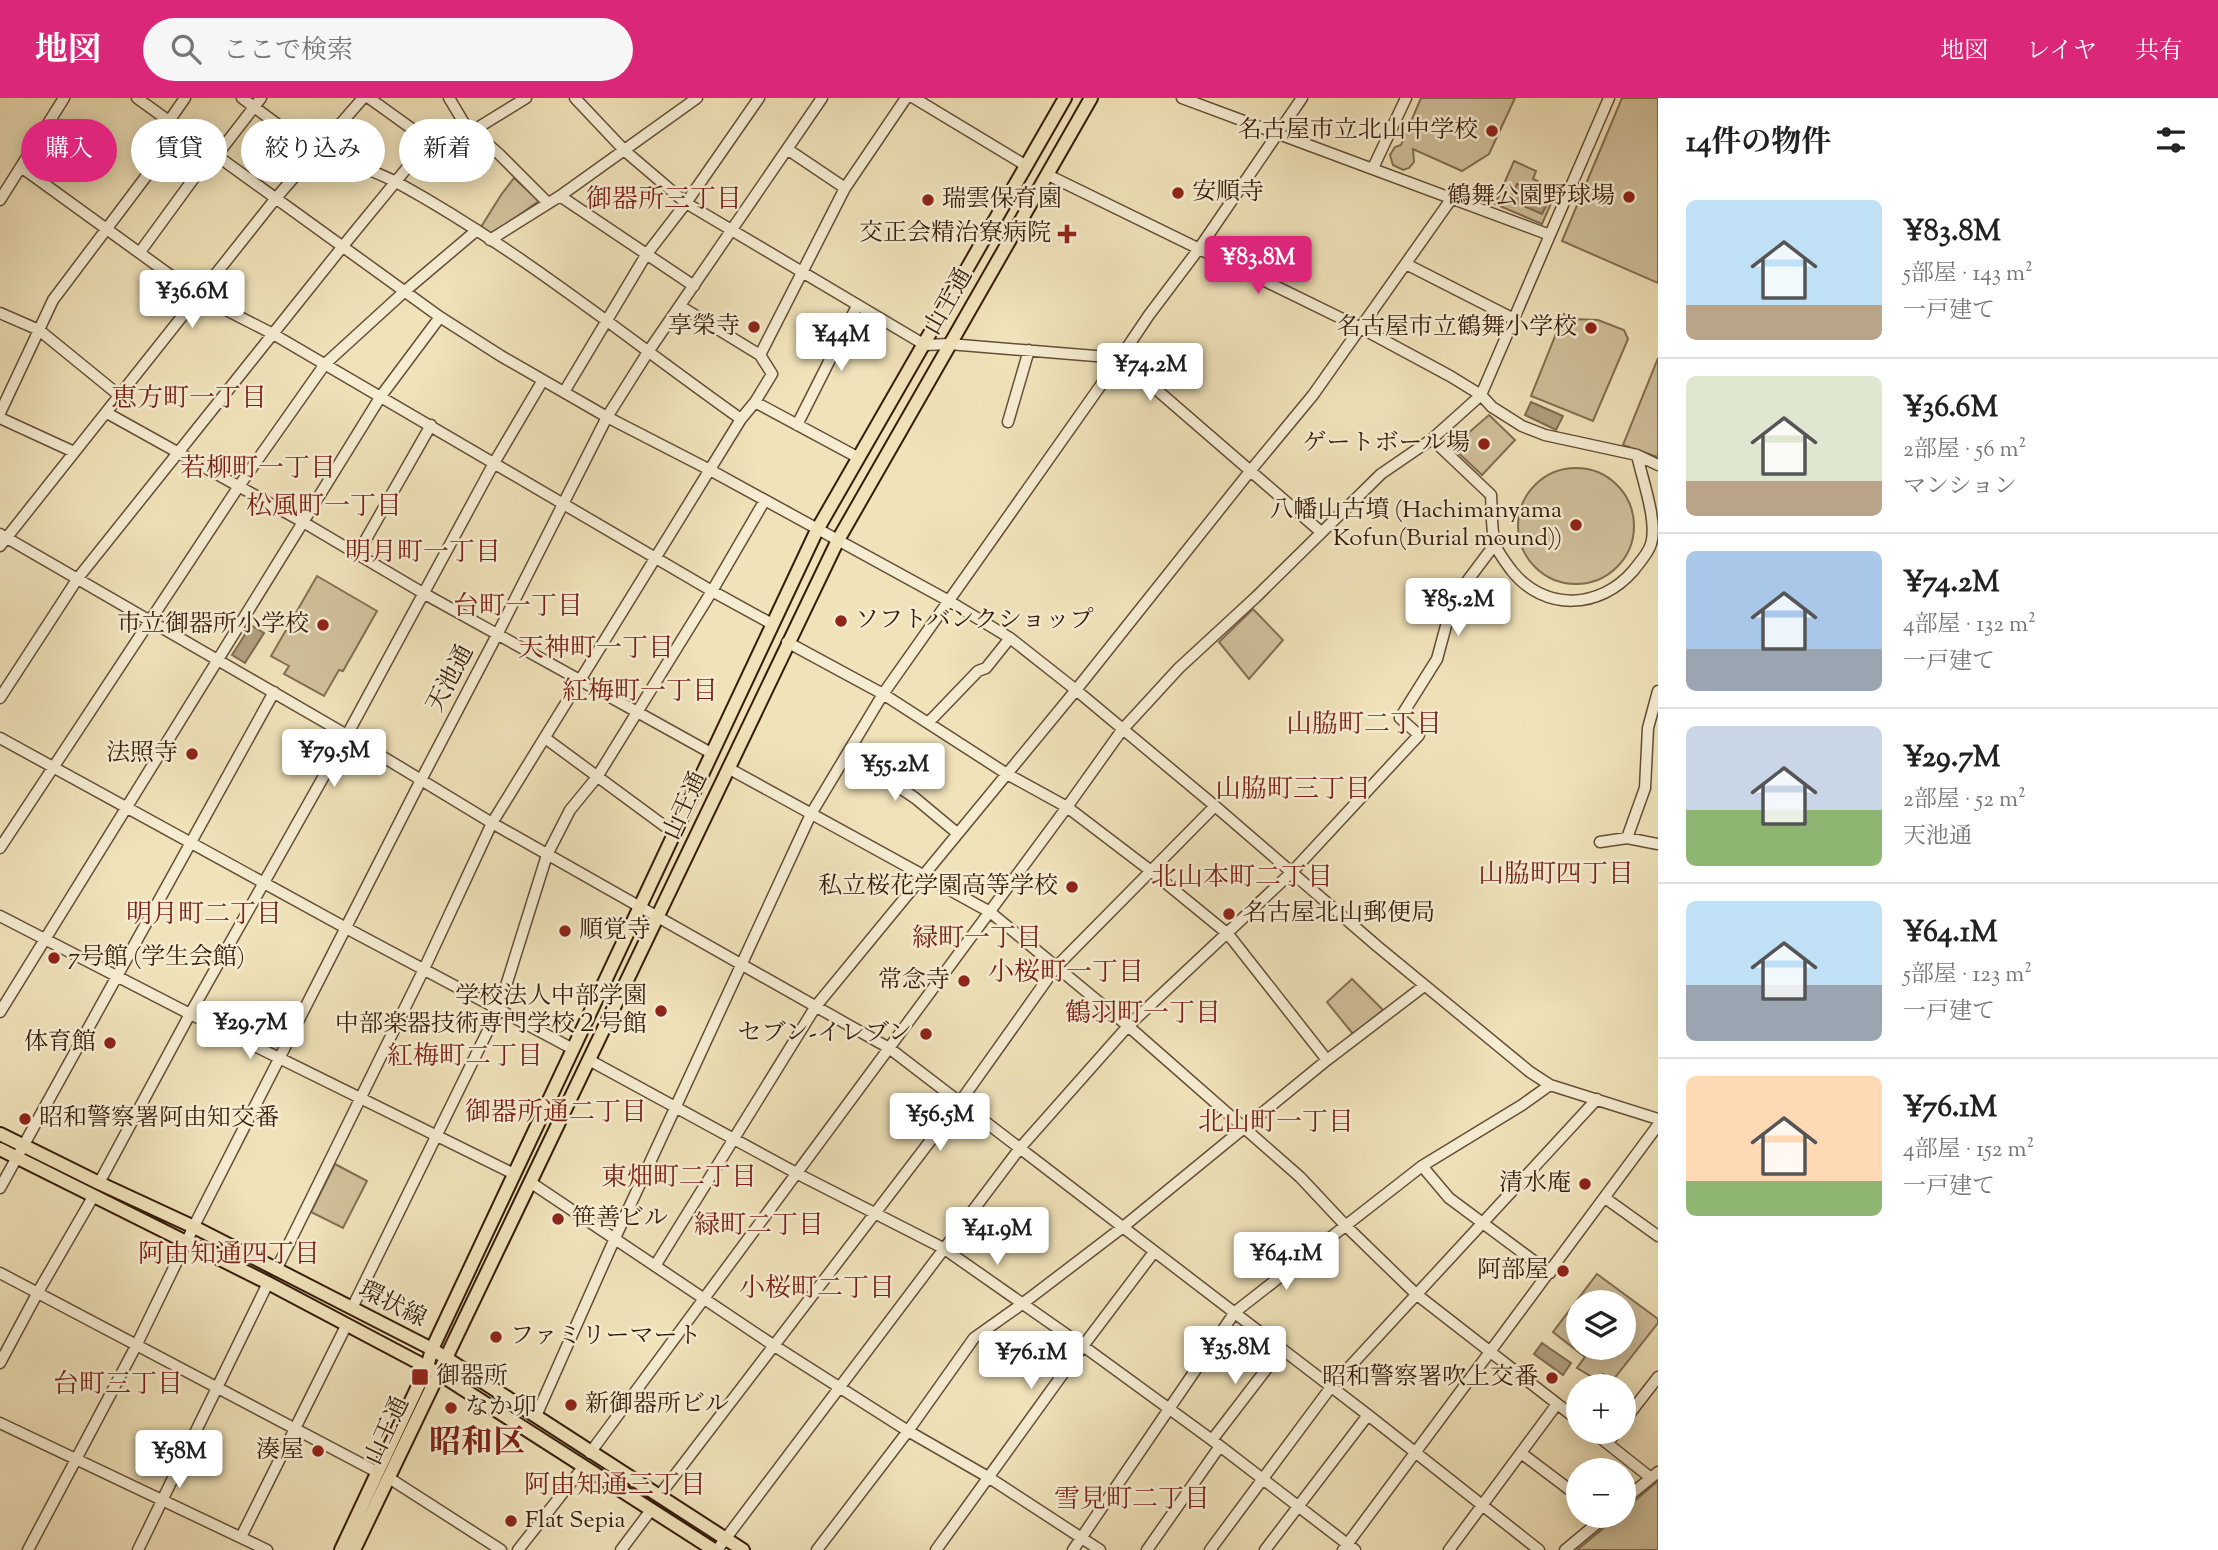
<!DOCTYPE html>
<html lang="ja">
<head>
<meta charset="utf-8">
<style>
  body { margin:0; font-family:"Sorts Mill Goudy","Noto Serif JP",serif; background:#f6f6f6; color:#222; height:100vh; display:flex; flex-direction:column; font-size:26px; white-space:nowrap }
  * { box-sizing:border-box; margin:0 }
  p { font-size:23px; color:#767676 }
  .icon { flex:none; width:38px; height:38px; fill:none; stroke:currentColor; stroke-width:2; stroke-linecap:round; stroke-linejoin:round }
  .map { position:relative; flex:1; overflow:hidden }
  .drawer { display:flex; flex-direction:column; background:#fff; width:560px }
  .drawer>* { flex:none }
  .guide { position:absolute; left:21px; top:21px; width:665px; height:63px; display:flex; gap:14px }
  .tools { position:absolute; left:1566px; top:1192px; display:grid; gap:14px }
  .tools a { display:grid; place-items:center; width:70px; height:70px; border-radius:50%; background:#fff; box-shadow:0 4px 18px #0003; font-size:35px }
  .price { position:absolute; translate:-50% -60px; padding:0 16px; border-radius:7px; background:#fff; color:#222; font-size:23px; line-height:46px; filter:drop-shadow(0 2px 4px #0008) }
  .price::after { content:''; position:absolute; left:50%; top:42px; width:21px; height:16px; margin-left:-10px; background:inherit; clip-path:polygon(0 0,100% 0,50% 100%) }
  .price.on { background:#db2777; color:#fff }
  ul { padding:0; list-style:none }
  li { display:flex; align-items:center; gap:21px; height:175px; padding:0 28px }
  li+li { border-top:2px solid #e0e0e0 }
  li span { display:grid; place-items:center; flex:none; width:196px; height:140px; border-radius:10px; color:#555 }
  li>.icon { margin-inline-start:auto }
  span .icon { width:84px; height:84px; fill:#fffc; stroke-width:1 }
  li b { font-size:30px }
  h2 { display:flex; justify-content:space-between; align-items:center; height:84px; padding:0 28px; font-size:30px }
  .tag { padding:0 24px; border-radius:32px; background:#fff; box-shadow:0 4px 18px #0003; font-size:24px; line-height:63px }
  .tag.on { background:#db2777; color:#fff }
  header { display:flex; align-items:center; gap:42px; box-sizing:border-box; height:98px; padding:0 35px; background:#db2777; color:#fff }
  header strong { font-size:33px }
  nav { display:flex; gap:38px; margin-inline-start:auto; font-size:24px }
  .search { width:490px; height:63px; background:#f6f6f6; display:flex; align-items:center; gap:18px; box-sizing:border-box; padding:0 24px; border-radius:38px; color:#767676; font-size:26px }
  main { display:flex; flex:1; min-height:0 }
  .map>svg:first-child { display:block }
</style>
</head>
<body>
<header>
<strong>地図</strong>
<div class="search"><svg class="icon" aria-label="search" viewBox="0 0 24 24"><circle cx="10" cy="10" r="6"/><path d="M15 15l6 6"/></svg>ここで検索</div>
<nav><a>地図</a><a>レイヤ</a><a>共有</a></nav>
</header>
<main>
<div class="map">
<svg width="1658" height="1452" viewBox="0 0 1658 1452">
  <rect width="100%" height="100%" fill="#f0e2b9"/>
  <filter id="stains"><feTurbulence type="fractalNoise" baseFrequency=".00286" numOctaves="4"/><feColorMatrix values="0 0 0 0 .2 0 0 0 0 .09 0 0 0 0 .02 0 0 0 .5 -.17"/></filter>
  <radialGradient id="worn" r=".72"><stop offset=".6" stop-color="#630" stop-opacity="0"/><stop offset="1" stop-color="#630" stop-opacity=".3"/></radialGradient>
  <!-- green -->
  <path fill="#d0c09b" stroke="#836e52" stroke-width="2" fill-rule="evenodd" d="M1421 0H1515L1489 56 1462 73 1413 51 1414 64 1409 70 1403 72 1393 67 1390 57 1395 49 1401 47Z
    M1622 0H1658V185L1562 143Z
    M1514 63 1536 73 1533 81 1557 92 1542 126 1495 106Z
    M514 80 539 103 492 136 481 129 501 97Z
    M1564 216 1573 221 1598 222 1624 232 1628 241 1593 323 1531 298Z
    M1658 260V359L1623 347Z
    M1489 317 1515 342 1482 377 1452 349Z
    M1518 428a58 58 0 1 1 116 0a58 58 0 1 1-116 0Z
    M317 478 377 513 343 573 339 572 324 598 284 576 289 568 271 558Z
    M1253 511 1283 542 1249 581 1219 544Z
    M1352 881 1383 912 1353 936 1327 904Z
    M335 1066 367 1083 343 1130 311 1114Z
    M1597 1176 1658 1221V1225L1613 1282 1603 1276 1597 1282 1577 1270 1585 1259 1553 1234ZM1578 1204H1624V1250H1578Z
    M1658 1383V1452H1577L1618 1418H1624V1412Z"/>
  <!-- water -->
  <path fill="#b19f7e" stroke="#806b50" stroke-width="2" d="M1517 86 1550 100 1542 116 1510 102Z
    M1531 304 1563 318 1556 332 1525 317Z
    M251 527 264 535 245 565 232 557Z
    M1542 1245 1571 1265 1563 1277 1534 1256Z"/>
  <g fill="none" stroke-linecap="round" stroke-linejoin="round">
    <!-- minor casing -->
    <g stroke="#644e36" stroke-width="13">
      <path id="minor" d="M137 0 440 219 501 258 607 319 710 372 949 503 1010 540 1076 592 1215 708 1377 848 1530 974 1550 987 1658 1021
        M242 0 316 55
        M369 0 429 43
        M449 0 464 25 499 56 548 105
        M575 0 625 53 686 105 925 247 949 246 1120 260 1321 434
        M914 0 1025 67
        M1182 0 1550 137
        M169 23 185 0
        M474 32 526 0
        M787 51 845 90
        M319 52C345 63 373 72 398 85 520 152 628 241 741 321
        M217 57 261 0
        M21 69 199 198 273 236 712 493 772 526
        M1373 70 1406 0
        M1048 77 1361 230 1450 278 1481 297 1492 309 1522 328 1545 337 1637 357 1658 367
        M560 98 694 188
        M0 102 64 0
        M490 142 560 98 697 0
        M140 154 213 54
        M1406 166 1514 221
        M0 215 39 232 120 298
        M760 257 845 90 906 0
        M564 294 646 157 686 105 759 0
        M755 304 859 360
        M0 315 53 202 181 32
        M107 315 303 424 423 495 711 655
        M0 320 74 354
        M1008 324 1029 252
        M797 327 857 208
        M1432 341 1491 397C1492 412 1491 431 1495 446 1498 455 1506 465 1512 473 1545 514 1600 511 1633 473 1639 465 1648 456 1651 446 1658 423 1642 381 1637 357
        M0 436 347 637 492 725 889 950 1368 1317 1539 1452
        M0 448 276 100 363 0
        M357 457 431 327
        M787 544 883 596 1007 676 1067 709 1151 773 1228 836 1327 962
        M0 600 78 480 343 148 429 43 464 25
        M928 625 978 573 986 570 1010 540
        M0 640 346 830 573 951
        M545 640 674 735
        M848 655 915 700 957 735
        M728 670 990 814 1128 928 1300 1079 1346 1128 1416 1196 1578 1322
        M1627 740 1645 690 1648 630 1658 593
        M1600 744 1627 740 1658 746
        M0 750 239 388 325 266 405 193 477 132
        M0 818 190 916 514 1076
        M0 914 381 298 440 219
        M589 962 798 1076 943 1150 1083 1248 1212 1342 1355 1452
        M1422 1068 1449 1100 1550 1175
        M530 1084 773 1247 908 1333 988 1379 1100 1452
        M99 1085 190 916 347 637 494 365 543 282
        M0 1090 274 594
        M1605 1100 1658 1138
        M655 1168 816 908 1076 592 1251 372 1313 297 1452 100
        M276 1172 424 871 492 725 741 321 755 304 772 276 760 257 680 208
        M0 1175 377 1374
        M352 1210 499 910 547 757 570 712 597 679 712 493 765 402
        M0 1265 38 1194 93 1099
        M536 1318 615 1140 811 716 883 596 1120 260 1149 217 1198 152 1302 0
        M1624 1323 1658 1279
        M0 1325 267 1452
        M1593 1334 1651 1380
        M1212 1342 1281 1252
        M1608 1345 1616 1334
        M590 1355 1067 709 1122 632 1179 570 1256 499 1381 376 1432 341 1481 297 1609 0
        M1521 1355 1578 1398
        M389 1380 501 1452
        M659 1398 960 1004 1056 869 1215 708
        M1624 1402 1658 1374
        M241 1439 347 1226
        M28 1452 136 1248 198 1120 421 682 498 535 607 319 648 254 822 0
        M138 1452 268 1185
        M518 1452 584 1368
        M621 1452 651 1412
        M717 1452 1020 1050 1128 928 1292 774 1419 637 1400 620 1437 561 1453 502 1495 446
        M817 1452 908 1333 974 1240 1022 1206 1123 1129 1327 962 1424 888
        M936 1452 1083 1248 1154 1154
        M1073 1452 1235 1214 1422 1068 1522 1007 1550 987
        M1147 1452 1220 1348
        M1210 1452 1331 1289 1597 1001
        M1265 1452 1368 1317
        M1343 1452 1658 1027
        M1449 1452 1557 1306
        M1565 1452 1606 1418"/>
    </g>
    <!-- major casing -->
    <g stroke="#361c0a" stroke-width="16">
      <path id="major" d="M0 1036 99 1085 194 1129 432 1251 743 1452
        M0 1051 268 1185 438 1275 714 1452
        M341 1452 427 1269 432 1251 817 432 1065 0
        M354 1452 838 442 1091 0"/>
    </g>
    <!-- minor -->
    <use href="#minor" stroke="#f5ecd2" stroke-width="10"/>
    <!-- major -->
    <use href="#major" stroke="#f0e2b9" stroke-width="12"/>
  </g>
  <!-- markers -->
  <g fill="#8f2418" stroke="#f5ecd2" stroke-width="2.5">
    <circle cx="1492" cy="33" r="7"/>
    <circle cx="1178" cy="95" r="7"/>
    <circle cx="1629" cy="99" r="7"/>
    <circle cx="928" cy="102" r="7"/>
    <path d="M1063.5 125.5h7v7h7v7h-7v7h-7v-7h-7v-7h7z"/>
    <circle cx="754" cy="229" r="7"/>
    <circle cx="1591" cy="230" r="7"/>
    <circle cx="1484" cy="346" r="7"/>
    <circle cx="1576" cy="427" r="7"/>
    <circle cx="841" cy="523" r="7"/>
    <circle cx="323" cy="527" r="7"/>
    <circle cx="192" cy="656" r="7"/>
    <circle cx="1072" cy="789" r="7"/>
    <circle cx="1229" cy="816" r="7"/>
    <circle cx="565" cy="833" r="7"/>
    <circle cx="54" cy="860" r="7"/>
    <circle cx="964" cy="883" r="7"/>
    <circle cx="661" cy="913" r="7"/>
    <circle cx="926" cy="936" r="7"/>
    <circle cx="110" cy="945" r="7"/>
    <circle cx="25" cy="1021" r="7"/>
    <circle cx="1585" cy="1086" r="7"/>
    <circle cx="558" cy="1121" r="7"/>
    <circle cx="1563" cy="1173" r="7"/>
    <circle cx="496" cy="1239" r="7"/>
    <rect x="411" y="1270" width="18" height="18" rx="3.5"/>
    <circle cx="1552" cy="1280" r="7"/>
    <circle cx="571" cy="1307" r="7"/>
    <circle cx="451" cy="1310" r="7"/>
    <circle cx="318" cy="1353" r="7"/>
    <circle cx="511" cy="1423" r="7"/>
  </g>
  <g text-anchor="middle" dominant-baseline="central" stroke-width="5" stroke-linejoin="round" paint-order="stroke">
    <!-- poi labels -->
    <g font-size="24" fill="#361c0a" stroke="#f5ecd2" text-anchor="end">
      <text x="1478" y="33">名古屋市立北山中学校</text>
      <text x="1192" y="95" text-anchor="start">安順寺</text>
      <text x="1615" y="99">鶴舞公園野球場</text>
      <text x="942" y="102" text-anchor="start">瑞雲保育園</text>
      <text x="1051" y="136">交正会精治寮病院</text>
      <text x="740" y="229">享榮寺</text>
      <text x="1577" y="230">名古屋市立鶴舞小学校</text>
      <text x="1470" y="346">ゲートボール場</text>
      <text x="1562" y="413">八幡山古墳 (Hachimanyama<tspan x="1562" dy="28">Kofun(Burial mound))</tspan></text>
      <text x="855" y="523" text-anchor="start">ソフトバンクショップ</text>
      <text x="309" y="527">市立御器所小学校</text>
      <text x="178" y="656">法照寺</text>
      <text x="1058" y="789">私立桜花学園高等学校</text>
      <text x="1243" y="816" text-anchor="start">名古屋北山郵便局</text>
      <text x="579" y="833" text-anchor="start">順覚寺</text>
      <text x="68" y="860" text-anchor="start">7号館 (学生会館)</text>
      <text x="950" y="883">常念寺</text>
      <text x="647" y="899">学校法人中部学園<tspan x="647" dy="28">中部楽器技術専門学校２号館</tspan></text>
      <text x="912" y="936">セブン-イレブン</text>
      <text x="96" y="945">体育館</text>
      <text x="39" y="1021" text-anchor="start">昭和警察署阿由知交番</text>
      <text x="1571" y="1086">清水庵</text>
      <text x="572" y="1121" text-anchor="start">笹善ビル</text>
      <text x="1549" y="1173">阿部屋</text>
      <text x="510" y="1239" text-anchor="start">ファミリーマート</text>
      <text x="436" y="1279" text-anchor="start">御器所</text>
      <text x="1538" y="1280">昭和警察署吹上交番</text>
      <text x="585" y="1307" text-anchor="start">新御器所ビル</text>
      <text x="465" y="1310" text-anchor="start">なか卯</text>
      <text x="304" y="1353">湊屋</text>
      <text x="525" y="1423" text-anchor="start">Flat Sepia</text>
    </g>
    <!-- street labels -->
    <g font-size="24" fill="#361c0a" stroke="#f5ecd2">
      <text transform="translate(949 204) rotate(-60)">山王通</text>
      <text transform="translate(451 581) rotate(-62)">天池通</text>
      <text transform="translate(686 708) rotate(-65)">山王通</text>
      <text transform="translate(392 1207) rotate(27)">環状線</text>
      <text transform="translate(388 1333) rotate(-65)">山王通</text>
    </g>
    <!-- neighbourhood labels -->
    <g font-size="26" fill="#7a1f14" stroke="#f5ecd2">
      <text x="664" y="102">御器所三丁目</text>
      <text x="189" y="301">恵方町一丁目</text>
      <text x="258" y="371">若柳町一丁目</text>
      <text x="324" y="409">松風町一丁目</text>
      <text x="423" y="455">明月町一丁目</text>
      <text x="518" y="509">台町一丁目</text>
      <text x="596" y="551">天神町一丁目</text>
      <text x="640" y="594">紅梅町一丁目</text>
      <text x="1364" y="627">山脇町二丁目</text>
      <text x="1293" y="692">山脇町三丁目</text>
      <text x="1556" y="777">山脇町四丁目</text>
      <text x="1242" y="780">北山本町二丁目</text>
      <text x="204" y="817">明月町二丁目</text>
      <text x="977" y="841">緑町一丁目</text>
      <text x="1066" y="875">小桜町一丁目</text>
      <text x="1143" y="916">鶴羽町一丁目</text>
      <text x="465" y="959">紅梅町二丁目</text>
      <text x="556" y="1015">御器所通二丁目</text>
      <text x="1276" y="1025">北山町一丁目</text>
      <text x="679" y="1080">東畑町二丁目</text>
      <text x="759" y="1128">緑町二丁目</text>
      <text x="229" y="1157">阿由知通四丁目</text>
      <text x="817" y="1191">小桜町二丁目</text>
      <text x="118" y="1287">台町三丁目</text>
      <text x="615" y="1388">阿由知通三丁目</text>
      <text x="1132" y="1402">雪見町二丁目</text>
    </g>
    <!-- district labels -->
    <g font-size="32" font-weight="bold" fill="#7a1f14" stroke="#f5ecd2">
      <text x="477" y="1346">昭和区</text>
    </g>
  </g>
  <rect width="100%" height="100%" filter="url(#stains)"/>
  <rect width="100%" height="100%" fill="url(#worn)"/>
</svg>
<div class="tools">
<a><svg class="icon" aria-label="layers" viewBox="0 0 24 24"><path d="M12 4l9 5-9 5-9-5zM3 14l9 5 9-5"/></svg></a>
<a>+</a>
<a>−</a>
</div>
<b class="price on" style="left:1258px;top:198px">¥83.8M</b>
<b class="price" style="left:192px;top:232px">¥36.6M</b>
<b class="price" style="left:841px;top:275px">¥44M</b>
<b class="price" style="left:1150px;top:305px">¥74.2M</b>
<b class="price" style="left:1458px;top:540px">¥85.2M</b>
<b class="price" style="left:334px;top:691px">¥79.5M</b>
<b class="price" style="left:895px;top:705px">¥55.2M</b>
<b class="price" style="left:250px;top:963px">¥29.7M</b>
<b class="price" style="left:940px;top:1055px">¥56.5M</b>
<b class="price" style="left:997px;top:1169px">¥41.9M</b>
<b class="price" style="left:1286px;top:1194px">¥64.1M</b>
<b class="price" style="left:1235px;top:1288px">¥35.8M</b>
<b class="price" style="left:1031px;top:1293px">¥76.1M</b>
<b class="price" style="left:179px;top:1392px">¥58M</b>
<div class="guide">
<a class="tag on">購入</a>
<a class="tag">賃貸</a>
<a class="tag">絞り込み</a>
<a class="tag">新着</a>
</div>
</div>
<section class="drawer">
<h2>14件の物件<svg class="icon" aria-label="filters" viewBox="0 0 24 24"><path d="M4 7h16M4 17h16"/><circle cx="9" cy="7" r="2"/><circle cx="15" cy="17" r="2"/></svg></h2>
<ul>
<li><span style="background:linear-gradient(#bfe0f5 75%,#b9a48a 0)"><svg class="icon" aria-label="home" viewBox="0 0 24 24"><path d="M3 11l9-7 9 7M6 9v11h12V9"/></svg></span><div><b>¥83.8M</b><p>5部屋 · 143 m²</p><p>一戸建て</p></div></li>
<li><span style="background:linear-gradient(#dfe7d0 75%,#b9a48a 0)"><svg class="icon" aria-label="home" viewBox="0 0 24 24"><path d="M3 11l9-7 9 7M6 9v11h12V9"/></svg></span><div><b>¥36.6M</b><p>2部屋 · 56 m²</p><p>マンション</p></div></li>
<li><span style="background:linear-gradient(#a9c7e8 70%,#9aa5b1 0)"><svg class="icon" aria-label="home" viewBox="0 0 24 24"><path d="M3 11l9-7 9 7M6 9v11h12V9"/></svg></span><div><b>¥74.2M</b><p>4部屋 · 132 m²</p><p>一戸建て</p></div></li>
<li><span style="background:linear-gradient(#c9d6e8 60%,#8fb573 0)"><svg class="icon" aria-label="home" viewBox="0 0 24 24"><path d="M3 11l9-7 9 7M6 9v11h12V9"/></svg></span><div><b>¥29.7M</b><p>2部屋 · 52 m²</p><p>天池通</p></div></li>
<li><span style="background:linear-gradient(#bfe0f5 60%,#9aa5b1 0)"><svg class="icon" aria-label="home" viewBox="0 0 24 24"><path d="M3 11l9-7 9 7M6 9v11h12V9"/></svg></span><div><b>¥64.1M</b><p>5部屋 · 123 m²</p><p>一戸建て</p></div></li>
<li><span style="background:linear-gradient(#ffd9b3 75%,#8fb573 0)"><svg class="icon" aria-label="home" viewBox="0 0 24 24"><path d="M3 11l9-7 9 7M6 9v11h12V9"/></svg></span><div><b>¥76.1M</b><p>4部屋 · 152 m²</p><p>一戸建て</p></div></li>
</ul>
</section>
</main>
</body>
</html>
